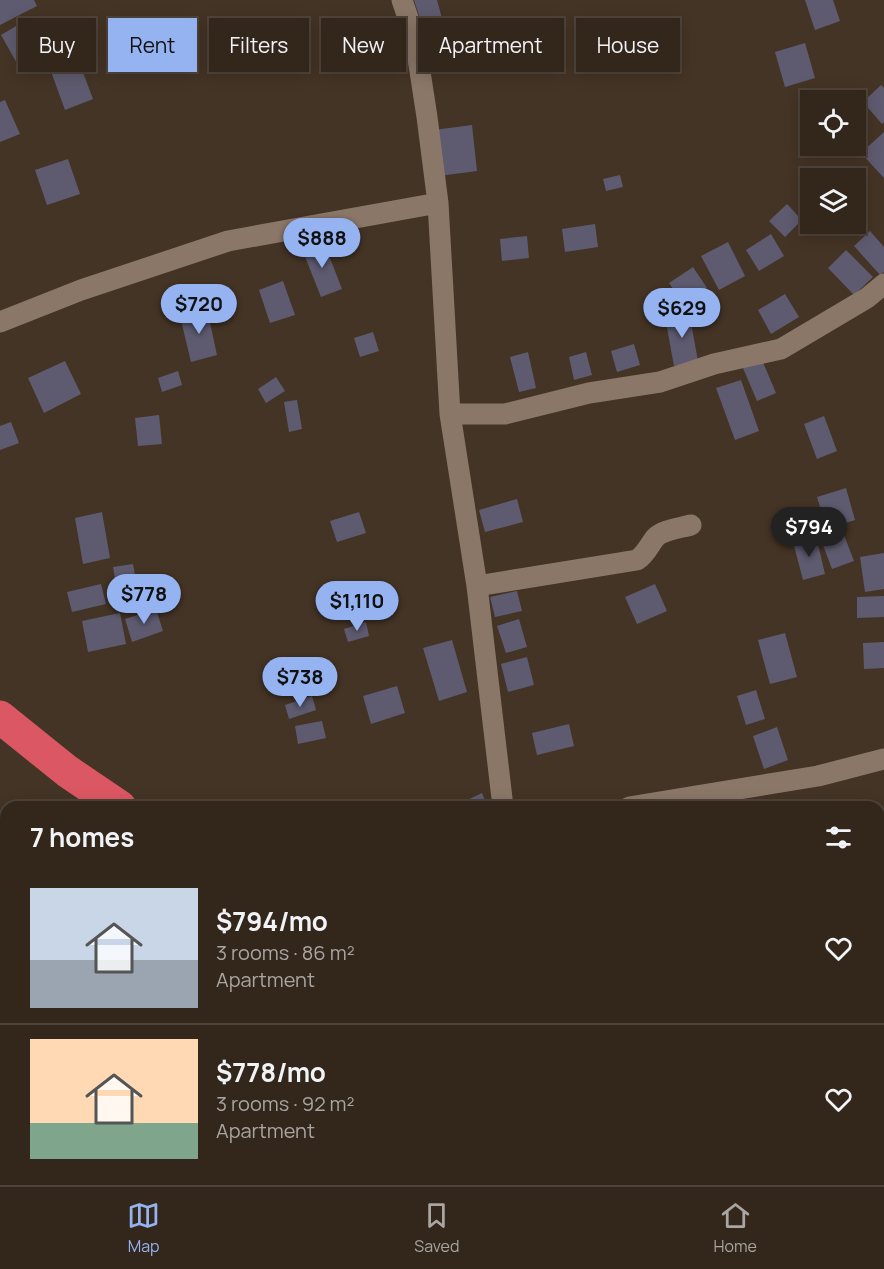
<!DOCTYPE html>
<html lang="en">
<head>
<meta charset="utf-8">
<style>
  body { margin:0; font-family:Manrope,sans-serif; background:#3b2f25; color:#f1f3f6; height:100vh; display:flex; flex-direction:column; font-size:22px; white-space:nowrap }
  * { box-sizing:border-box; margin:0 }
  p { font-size:20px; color:#a9a5a3 }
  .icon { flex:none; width:33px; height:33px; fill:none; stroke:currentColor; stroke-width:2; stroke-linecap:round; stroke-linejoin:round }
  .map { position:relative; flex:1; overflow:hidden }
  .sheet { position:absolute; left:0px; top:801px; width:885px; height:384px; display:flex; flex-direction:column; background:#33271c; border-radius:18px 18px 0 0; box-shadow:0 3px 15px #0003,0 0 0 2px #4e443b }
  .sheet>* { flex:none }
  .hud { position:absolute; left:18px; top:18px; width:849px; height:54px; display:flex; gap:12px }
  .controls { position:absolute; left:800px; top:90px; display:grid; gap:12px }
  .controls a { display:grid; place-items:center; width:66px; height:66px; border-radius:0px; background:#33271c; box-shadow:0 3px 15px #0003,0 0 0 2px #4e443b; font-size:30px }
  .price { position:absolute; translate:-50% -51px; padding:0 14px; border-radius:21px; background:#95b2f1; color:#111; font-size:20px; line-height:39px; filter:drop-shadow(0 2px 3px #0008) }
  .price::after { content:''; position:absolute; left:50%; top:36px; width:18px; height:14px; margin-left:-9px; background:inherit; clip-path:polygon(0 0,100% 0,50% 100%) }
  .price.active { background:#222; color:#fff }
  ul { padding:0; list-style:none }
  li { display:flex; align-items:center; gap:18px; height:150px; padding:0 30px }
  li+li { border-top:2px solid #4e443b }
  li span { display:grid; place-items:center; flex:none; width:168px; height:120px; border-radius:0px; color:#555 }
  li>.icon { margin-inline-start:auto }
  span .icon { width:72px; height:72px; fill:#fffc; stroke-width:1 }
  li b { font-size:26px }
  h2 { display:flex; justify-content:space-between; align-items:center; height:72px; padding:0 30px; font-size:26px }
  .chip { padding:0 21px; border-radius:0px; background:#33271c; box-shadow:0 3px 15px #0003,0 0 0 2px #4e443b; font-size:21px; line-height:54px }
  .chip.active { background:#95b2f1; color:#111 }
  .tab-bar { display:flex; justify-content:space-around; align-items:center; height:84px; border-top:2px solid #4e443b; background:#33271c; font-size:16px; color:#a9a5a3 }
  .tab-bar a { display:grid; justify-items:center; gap:3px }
  .tab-bar .active { color:#95b2f1 }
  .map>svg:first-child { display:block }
</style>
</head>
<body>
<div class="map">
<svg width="884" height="1185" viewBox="0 0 884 1185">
  <rect width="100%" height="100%" fill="#443425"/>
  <!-- building -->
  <path fill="#5e5b70" d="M0 0H34L37 6 0 25Z
    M414 0H437L443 22 423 28Z
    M805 0H833L840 21 815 30Z
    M21 23 40 54 19 67 1 35Z
    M805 43 815 78 785 87 775 52Z
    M78 59 93 99 65 110 50 69Z
    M881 85 884 88V122L882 124 863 102Z
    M5 100 20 134 0 142V102Z
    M472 125 477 171 439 176 434 130Z
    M884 132V178L861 153Z
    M68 159 80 194 47 205 35 170Z
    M620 175 623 187 606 191 603 179Z
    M787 204 802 220 785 237 769 221Z
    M595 224 598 247 565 252 562 229Z
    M870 231 884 247V272L880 275 854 246Z
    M771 234 784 256 759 271 746 250Z
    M527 236 529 258 502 261 500 239Z
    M323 240 342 289 321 297 302 249Z
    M728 242 745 276 719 290 701 256Z
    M846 250 873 277 854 295 828 268Z
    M693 267 707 288 683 304 669 283Z
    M283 281 295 315 270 323 259 290Z
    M785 294 799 317 771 334 758 310Z
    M207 309 217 355 191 362 180 316Z
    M689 312 698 361 674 366 665 317Z
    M373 332 379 351 360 357 354 338Z
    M634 344 640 365 617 372 611 351Z
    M528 352 536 388 519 392 510 357Z
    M586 352 592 375 574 380 569 357Z
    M762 360 776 393 757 401 743 368Z
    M65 361 81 394 44 413 28 378Z
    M178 371 182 385 162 392 158 378Z
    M276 377 285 391 266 403 258 389Z
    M741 380 759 431 735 440 716 388Z
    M297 400 302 429 289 432 284 402Z
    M159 415 162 444 138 446 135 418Z
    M824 416 837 451 817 459 804 424Z
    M11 422 19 443 0 450V426Z
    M846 488 855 520 827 529 817 497Z
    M517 499 523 522 485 532 479 510Z
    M102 512 110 558 83 564 75 518Z
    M359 512 366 533 337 542 330 521Z
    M842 530 854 561 832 569 820 537Z
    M816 536 825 574 803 580 793 542Z
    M884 553V589L865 592 860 557Z
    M133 564 140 602 120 606 113 567Z
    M101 584 106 604 72 612 67 592Z
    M655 584 667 611 637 624 625 597Z
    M517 591 522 611 495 617 490 597Z
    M884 596V617L857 618V597Z
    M156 609 163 631 132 642 125 619Z
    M120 613 126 644 88 652 82 621Z
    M519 619 527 647 506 653 497 626Z
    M366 622 369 636 348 642 344 629Z
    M785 633 797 677 770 684 758 640Z
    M452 640 467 692 439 701 423 648Z
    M884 642V668L864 669 863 643Z
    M527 657 534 685 508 692 501 664Z
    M397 686 405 713 371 724 363 696Z
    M756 690 765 719 746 725 737 696Z
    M312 696 316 710 289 719 285 705Z
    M322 721 326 738 298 744 295 726Z
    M569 724 574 746 537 755 532 733Z
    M777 727 788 760 764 769 753 736Z
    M482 793 487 805 482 807H463L461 803Z
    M6 929V963L0 965V931Z
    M6 1142V1176L1 1178 0 1144Z
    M131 1179H166L152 1185H134Z
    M402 1179H458L459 1185H402Z
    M811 1179H838L834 1185H808Z"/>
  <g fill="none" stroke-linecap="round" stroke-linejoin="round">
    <!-- street -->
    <path stroke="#8a7768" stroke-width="21" d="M402 0 415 39 427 117 438 203 450 414 477 586 503 807
      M0 322 81 290 228 241 438 203
      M450 414H505L589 393 660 382 714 364 781 349 867 298 884 284
      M477 586 637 560C646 554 648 547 655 538 662 530 680 528 691 525
      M629 807 818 776 884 759
      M0 886 6 884
      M879 1050 884 1049
      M580 1179 584 1185
      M505 1185 508 1179"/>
    <!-- highway -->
    <path stroke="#db5763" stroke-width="33" d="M0 717 67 771 120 807
      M879 1136 884 1137"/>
  </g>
</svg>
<div class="controls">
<a><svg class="icon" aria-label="locate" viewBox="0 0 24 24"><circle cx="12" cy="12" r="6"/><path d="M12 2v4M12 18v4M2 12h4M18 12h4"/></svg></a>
<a><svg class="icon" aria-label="layers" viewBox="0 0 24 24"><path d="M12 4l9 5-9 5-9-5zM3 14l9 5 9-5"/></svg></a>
</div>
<b class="price" style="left:322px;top:269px">$888</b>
<b class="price" style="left:199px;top:335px">$720</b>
<b class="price" style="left:682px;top:339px">$629</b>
<b class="price active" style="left:809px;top:558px">$794</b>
<b class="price" style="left:144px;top:625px">$778</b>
<b class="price" style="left:357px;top:632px">$1,110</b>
<b class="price" style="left:300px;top:708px">$738</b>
<div class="hud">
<a class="chip">Buy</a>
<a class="chip active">Rent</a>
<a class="chip">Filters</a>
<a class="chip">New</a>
<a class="chip">Apartment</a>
<a class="chip">House</a>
</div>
<section class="sheet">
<h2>7 homes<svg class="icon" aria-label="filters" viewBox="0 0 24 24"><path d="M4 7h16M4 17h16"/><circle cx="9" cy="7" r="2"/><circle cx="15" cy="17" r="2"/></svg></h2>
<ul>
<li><span style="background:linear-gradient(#c9d6e8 60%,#9aa5b1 0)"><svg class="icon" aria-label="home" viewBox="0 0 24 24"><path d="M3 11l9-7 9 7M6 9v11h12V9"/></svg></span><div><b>$794/mo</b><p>3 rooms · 86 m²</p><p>Apartment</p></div><svg class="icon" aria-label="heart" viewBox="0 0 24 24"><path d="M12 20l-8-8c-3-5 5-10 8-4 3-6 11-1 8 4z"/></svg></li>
<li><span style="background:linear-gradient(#ffd9b3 70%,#7fa58c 0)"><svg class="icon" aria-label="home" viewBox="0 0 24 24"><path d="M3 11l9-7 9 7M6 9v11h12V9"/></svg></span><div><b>$778/mo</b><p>3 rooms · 92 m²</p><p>Apartment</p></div><svg class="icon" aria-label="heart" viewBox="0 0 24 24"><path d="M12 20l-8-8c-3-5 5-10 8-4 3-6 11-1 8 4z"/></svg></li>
</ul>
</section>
</div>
<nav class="tab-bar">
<a class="active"><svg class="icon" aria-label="map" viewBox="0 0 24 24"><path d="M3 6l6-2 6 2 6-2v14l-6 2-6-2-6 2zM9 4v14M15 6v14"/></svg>Map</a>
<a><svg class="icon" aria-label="saved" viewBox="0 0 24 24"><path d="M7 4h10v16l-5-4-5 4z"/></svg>Saved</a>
<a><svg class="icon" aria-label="home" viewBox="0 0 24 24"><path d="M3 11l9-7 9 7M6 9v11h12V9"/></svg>Home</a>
</nav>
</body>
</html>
